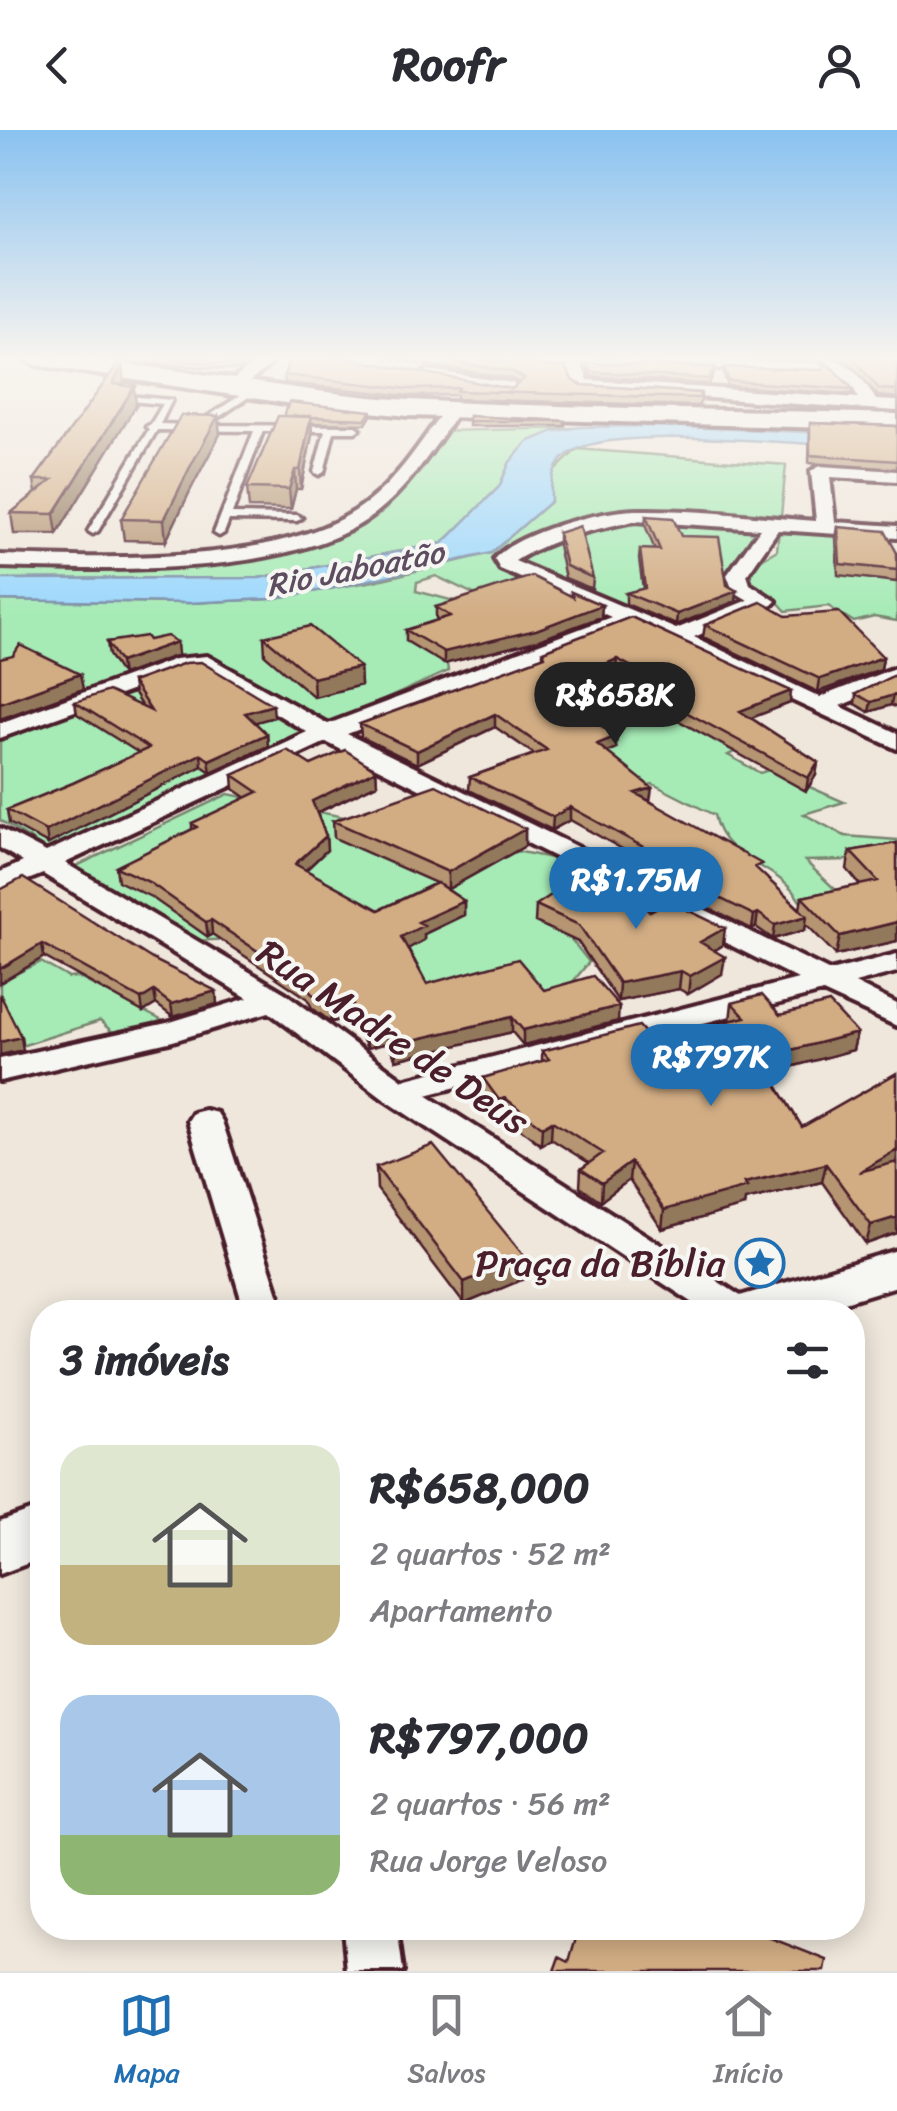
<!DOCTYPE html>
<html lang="pt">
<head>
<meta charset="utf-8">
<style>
  body { margin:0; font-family:Sriracha,sans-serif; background:#f2f2f3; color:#2b2b33; height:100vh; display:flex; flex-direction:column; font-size:38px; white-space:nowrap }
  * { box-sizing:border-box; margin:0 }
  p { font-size:32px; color:#7c7c81 }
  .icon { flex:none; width:55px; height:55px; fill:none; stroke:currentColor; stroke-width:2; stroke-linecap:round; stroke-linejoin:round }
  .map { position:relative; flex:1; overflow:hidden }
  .drawer { position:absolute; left:30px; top:1170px; width:835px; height:640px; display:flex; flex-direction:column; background:#fff; border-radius:40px; box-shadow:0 5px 25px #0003 }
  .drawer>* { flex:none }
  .price { position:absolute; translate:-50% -85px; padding:0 22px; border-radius:35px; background:#1f6fb2; color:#fff; font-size:32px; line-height:65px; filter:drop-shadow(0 2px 5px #0008) }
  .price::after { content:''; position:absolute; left:50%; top:60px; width:30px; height:22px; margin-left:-15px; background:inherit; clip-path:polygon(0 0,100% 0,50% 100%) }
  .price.active { background:#222; color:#fff }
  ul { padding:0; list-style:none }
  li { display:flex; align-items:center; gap:30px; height:250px; padding:0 30px }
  li span { display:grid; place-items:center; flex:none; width:280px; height:200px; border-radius:30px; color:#555 }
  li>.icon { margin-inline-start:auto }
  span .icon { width:120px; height:120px; fill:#fffc; stroke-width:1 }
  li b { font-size:42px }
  h2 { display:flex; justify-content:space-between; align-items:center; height:120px; padding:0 30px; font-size:42px }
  header { display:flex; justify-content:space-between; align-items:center; height:130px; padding:0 30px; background:#fff; font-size:45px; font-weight:700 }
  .tab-bar { display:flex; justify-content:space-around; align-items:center; height:140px; border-top:2px solid #e1e1e2; background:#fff; font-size:28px; color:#7c7c81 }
  .tab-bar a { display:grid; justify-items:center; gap:5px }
  .tab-bar .active { color:#1f6fb2 }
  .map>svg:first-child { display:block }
</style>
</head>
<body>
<header><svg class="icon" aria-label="back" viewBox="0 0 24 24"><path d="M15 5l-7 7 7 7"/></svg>Roofr<svg class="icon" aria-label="person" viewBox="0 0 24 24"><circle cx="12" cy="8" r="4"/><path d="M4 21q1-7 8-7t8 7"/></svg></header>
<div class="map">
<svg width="897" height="1841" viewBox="0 0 897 1841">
  <rect width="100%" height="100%" fill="#efe7dc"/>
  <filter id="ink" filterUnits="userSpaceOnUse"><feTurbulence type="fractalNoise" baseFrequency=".01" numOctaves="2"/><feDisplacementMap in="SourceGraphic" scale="20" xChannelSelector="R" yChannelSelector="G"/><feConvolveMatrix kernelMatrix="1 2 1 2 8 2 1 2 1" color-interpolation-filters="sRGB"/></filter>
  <g filter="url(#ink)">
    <!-- green -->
    <path fill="#a6ebb6" stroke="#788570" stroke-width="2.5" d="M574 298 551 302 510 332 499 357 443 413 259 448 0 449V437L244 429 374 383 443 301Z
      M577 319 786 335 781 386 671 379 615 384 497 432 542 453 488 471 436 446 417 452 416 461 462 473 441 488 448 541 50 722 0 690V470L189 473 269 469 374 451 491 423 551 371 549 346Z
      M663 389 759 400 741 426 754 470 742 475C711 457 659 468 626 483L512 431C562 405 607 394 663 389Z
      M779 400 836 404 839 445 897 450V491L874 487 854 492 828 476 786 481 775 469 745 458 755 433 777 420Z
      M615 540 751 614 728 625 760 643 781 636 796 651 844 672 804 684 845 706 897 710V729L805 731 839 763 843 772 800 771C775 730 724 734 714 685L653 654 619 660 545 567 607 551Z
      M228 664 551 728 576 765 570 808 589 832 567 859 440 878 270 807 192 811 70 739Z
      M41 832 69 848 77 847 169 894 118 907 100 891 21 916 0 887V851Z"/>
    <!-- water -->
    <path fill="#9cd8fd" stroke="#7b8ea9" stroke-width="2.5" d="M660 296 897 306V320C832 317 626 294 575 320 553 331 550 348 551 371L491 423 330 459 269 469 189 473 0 470V449L259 448 443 413 499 357 510 332 527 312 551 302 580 297Z"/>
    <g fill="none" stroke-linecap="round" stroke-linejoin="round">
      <!-- service casing -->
      <g stroke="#4a1f2b" stroke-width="7">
        <path id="service" d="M127 254 134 256 128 266 172 270 160 294 195 295 253 257 256 262 207 295 355 296 360 299 355 302H334L324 342 319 345 314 342 325 301H263L232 384 297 385 302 388 297 391 229 390 224 403 219 406 214 403 254 301 157 300 98 401 93 404 88 401 149 299 146 297 151 294 163 274 119 270Z"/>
      </g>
      <!-- minor casing -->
      <g stroke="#4a1f2b" stroke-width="8">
        <path id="minor" d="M261 228H278L240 260H228V254Z
          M460 228 565 232V228L817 233 822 235V241L581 234 588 250 859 268 849 252 821 228C849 228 862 247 876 270L897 271V281L582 259 576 257 568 241 467 233Z
          M429 240 512 253 520 258 512 263 424 248V242Z
          M445 278 459 281C434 318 408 359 372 386 291 448 99 440 0 437V425C100 428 269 436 355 381 393 357 420 314 445 278Z
          M820 336 897 341V351L830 347 835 392 897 396V408L778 400 747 445 750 454 776 471 772 475 694 507 820 567 897 537V552L840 576 897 603V619L630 495 347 604 830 841 897 824V842L855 853 897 874V896L823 862 426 965 750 1172 755 1182H707L385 970 269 882 173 911 0 951V929L167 893 248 868 43 744 0 761V742L23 732 0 718V698L46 722 307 602 203 540 186 541 0 608V593L175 529 207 526 328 594 611 487 500 439 494 429C518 402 602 380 638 380 697 379 757 387 816 391L811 341ZM634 391 760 399 727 445 733 461 748 470 676 499 515 431C552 408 592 400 634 391ZM326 612 798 849 403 950 285 863 65 733Z
          M205 980 217 983 222 991 284 1182H245L188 991 193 983Z
          M343 1798H397L403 1841H347Z"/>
      </g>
      <!-- tertiary casing -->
      <g stroke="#4a1f2b" stroke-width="8">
        <path id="tertiary" d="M897 1120V1156L812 1182H725L733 1168Z
          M42 1377V1428L0 1444V1392Z"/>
      </g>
      <!-- primary casing -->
      <g stroke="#4a1f2b" stroke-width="8">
        <path id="primary" d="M24 228C154 228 280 263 410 270 572 279 735 279 897 284V300L408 286 292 274 36 235Z"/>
      </g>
      <!-- service -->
      <use href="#service" fill="#f6f6f2" fill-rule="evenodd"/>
      <!-- minor -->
      <use href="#minor" fill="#f6f6f2" fill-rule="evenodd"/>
      <!-- tertiary -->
      <use href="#tertiary" fill="#f6f6f2" fill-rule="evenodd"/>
      <!-- primary -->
      <use href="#primary" fill="#f6f6f2" fill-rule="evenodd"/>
    </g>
    <!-- wall -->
    <path fill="#b59572" stroke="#4a1f2b" stroke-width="2.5" d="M144 228 253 229 240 240 145 233Z
      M385 228H465L573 251 582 255 701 263V271L698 276 457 269V265L410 266 285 253 284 245 512 259 519 253 513 249Z
      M739 228H819L818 229Z
      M835 228H897V268L878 266 849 232Z
      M587 233 715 237V242L709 254 591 246 587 238Z
      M122 235 124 252 122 255 136 275 57 404H14L11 383 36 363 34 350Z
      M724 237 853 259 852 264 728 256 723 242Z
      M371 281V286L366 294 311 293 312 305 301 359H296L291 379 249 378 247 358 284 286Z
      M469 286 565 291V296H469Z
      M810 293 897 296V339L809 333Z
      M220 304 191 359 166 411 124 410 121 389Z
      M646 386 681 406 727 455 737 461 736 471 676 495 626 474V463L643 459 639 429 640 419 655 420 645 395Z
      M838 397 897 423V452L838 445 836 408Z
      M558 403 593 448 592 459 565 448 558 415Z
      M571 462 602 475 601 487 536 511 444 534 406 511V500L438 490 436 488V477L571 467Z
      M786 486 883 527 881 539 818 562 703 507 705 495Z
      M631 487 790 573 751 588 818 632 816 645 806 661 672 587 673 575 675 574 616 541 558 568 616 618 607 622 650 671 761 743 800 779 802 767 860 755 847 739 850 721 897 713V811L836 825 806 794 805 800 773 809 756 797 752 799 697 772 699 762 570 690 552 700 469 660 470 647 534 624 495 597 417 634 361 607 360 594 543 527V521Z
      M264 507 360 537 361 555 314 567 265 525Z
      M149 510 178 525 122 545 109 525 107 512Z
      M897 544V578L891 575 869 582 855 574 856 564Z
      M132 552 274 587 254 592 267 604 268 616 211 642 202 636 48 714 9 693 7 680 73 653 139 623 77 584 75 572 142 577 134 564Z
      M311 635 376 640 377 654 317 683 326 706 327 720 306 740 379 780 436 753 334 708 333 691 525 699V716L448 759 441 755 464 771V785L424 804V810L408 818 427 854 544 860 618 891 523 915 512 902 396 930 388 913 367 918 352 888 331 892 312 878 307 868 212 804 208 807 151 767 118 751 116 737 192 699V693L247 668 234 659 233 645Z
      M0 760 152 829 216 861 217 874 173 887 156 874 143 882 44 827Z
      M536 775 723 815 714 821 722 844 688 864 679 859 618 871 578 812 535 792Z
      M732 873 857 903 853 920 769 943 802 997 897 943V1103L866 1114 822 1052 745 1070 744 1076 662 1099 629 1050 601 1071 580 1057 581 1039 589 1033 551 1009 541 1015 504 986 498 987 483 966V948L542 931V921L651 910 730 891Z
      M376 1037 525 1127 524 1149 464 1174 377 1059Z"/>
    <!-- shaded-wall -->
    <path fill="#93795c" stroke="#4a1f2b" stroke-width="2.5" d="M248 228H254L240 240 239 235Z
      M122 235 124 252 116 272 113 254Z
      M134 257 136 275 57 404 54 384Z
      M218 286 220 304 191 359 166 411 164 390 189 339Z
      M311 286 312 305 301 359 300 340Z
      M295 340 296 359 291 379 289 359Z
      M737 461 736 471 676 495 677 484Z
      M602 475 601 487 536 511 444 534V522Z
      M177 512 178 525 122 545 120 532Z
      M883 527 881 539 818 562 820 549Z
      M617 529 616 541 547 574V561Z
      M360 537 361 555 314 567 313 548Z
      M80 544 83 559 0 589V573Z
      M791 561 790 573 738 593 740 581Z
      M893 565 891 575 869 582 871 572Z
      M273 575 274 587 246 595 245 583Z
      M495 584V597L417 634V621Z
      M267 604 268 616 211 642 209 630Z
      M617 606 616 618 596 627 597 614Z
      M201 624 202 636 48 714 46 701Z
      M818 632 816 645 806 661 808 648Z
      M376 640 377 654 312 685V671Z
      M652 658 650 671 635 663Z
      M570 677V690L552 700 553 687Z
      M525 699V716L448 759V742Z
      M326 706 327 720 296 749 295 734Z
      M464 771V785L424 804V810L402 822 401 807 418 792Z
      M758 783 756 797 752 799 754 785Z
      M807 786 805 800 773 809 775 795Z
      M211 790 212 804 208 807 206 792Z
      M897 792V811L836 825 840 806Z
      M725 798 723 815 697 830 700 812Z
      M42 814 44 827 0 853V839Z
      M725 827 722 844 688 864 690 846Z
      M681 841 679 859 618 871 619 853Z
      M154 861 156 874 143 882 141 869Z
      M216 861 217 874 173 887 171 874Z
      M352 873V888L331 892 330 877Z
      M619 876 618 891 523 915V900Z
      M512 887V902L396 930V914Z
      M388 898V913L367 918 366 903Z
      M857 903 853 920 758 946 760 928Z
      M21 907 23 920 0 925V912Z
      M505 968 504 986 498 987 499 970Z
      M552 991 551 1009 541 1015 542 997Z
      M897 1020V1035L859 1042Z
      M631 1032 629 1050 601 1071 602 1053Z
      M826 1034 822 1052 745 1070 744 1076 662 1099 664 1080 744 1053Z
      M897 1087V1103L866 1114 871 1095Z
      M525 1127 524 1149 464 1174V1152Z"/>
    <!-- building -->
    <path fill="#d2ad84" stroke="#4a1f2b" stroke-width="2.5" d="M152 228H248L239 235Z
      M290 228H345L512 259 524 249 513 242 430 228H465L565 237 573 251 582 255 701 263 699 268 457 261 459 258 410 259 284 245Z
      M853 228H897V260L879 259Z
      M826 232 853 259 729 251 724 237 823 240Z
      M587 233 715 237 709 249 591 242Z
      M118 234 122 235 113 254 134 257 54 384 11 383 52 350H34Z
      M289 272 371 281 366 289 284 286Z
      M181 285 218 286 189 339 164 390 121 389Z
      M278 286H311L300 340H295L289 359 247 358Z
      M469 286 565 291H469Z
      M810 293 897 296V331L810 325Z
      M646 386 673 388 681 406 719 407 727 455 737 461 677 484 626 463 645 458 640 419 660 420Z
      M580 396 593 448 566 436 558 403Z
      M838 397 885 401 897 423V440L840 434Z
      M532 446 573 467 571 462 602 475 536 500 444 522 406 500 450 486 436 477Z
      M761 472 786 486 839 482 883 527 820 549 705 495Z
      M631 487 791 561 740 581 818 632 808 648 673 575 690 569 617 529 547 561 617 606 597 614 652 658 635 663 762 734 755 737 807 786 775 795 758 783 754 785 699 758 709 753 570 677 553 687 470 647 547 620 495 584 417 621 360 594 545 526 543 521Z
      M310 496 360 537 313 548 264 507Z
      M146 506 149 510 167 506 177 512 120 532 107 512Z
      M20 515 80 544 0 573V529L13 526Z
      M201 532 273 575 245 583 267 604 209 630 201 624 46 701 7 680 73 653 149 618 75 572 108 561 151 581 132 552 185 533Z
      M897 544V567L893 565 871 572 856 564Z
      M287 620 311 635 345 620 376 640 312 671 326 706 295 734 379 780 437 753 464 771 418 792 424 795 401 807 427 854 518 829 544 860 593 846 619 876 523 900 512 887 396 914 388 898 366 903 352 873 330 877 311 863 306 853 211 790 206 792 149 752 116 737 197 697 192 693 258 662 233 645Z
      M436 655 525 699 448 742 333 691Z
      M897 713V792L840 806 802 767 878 751 850 721Z
      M23 748 152 829 216 861 171 874 154 861 141 869 42 814 0 839V760Z
      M577 748 650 781 669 771 725 798 700 812 725 827 690 846 681 841 619 853 579 795 536 775Z
      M0 864 21 907 0 912Z
      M762 865 780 885 829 873 857 903 760 928 802 997 897 943V1020L859 1042 897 1032V1087L871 1095 826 1034 744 1053 747 1057 664 1080 631 1032 602 1053 581 1039 603 1023 552 991 542 997 505 968 499 970 483 948 549 929 542 921 639 896 651 910 745 887 732 873Z
      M433 1015 525 1127 464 1152 376 1037Z
      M579 1798H745L827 1830 825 1841H554L559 1827 569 1832Z"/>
  </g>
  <!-- sky -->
  <linearGradient id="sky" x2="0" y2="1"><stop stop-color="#89c2f0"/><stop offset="0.47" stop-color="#f8f4ef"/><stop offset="1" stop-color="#f8f4ef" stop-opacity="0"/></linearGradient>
  <rect width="897" height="486" fill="url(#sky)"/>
  <!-- icons -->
  <defs>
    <g id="sight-ring" transform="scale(2.5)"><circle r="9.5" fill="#f6f6f2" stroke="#1f6fb2" stroke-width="1.5"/><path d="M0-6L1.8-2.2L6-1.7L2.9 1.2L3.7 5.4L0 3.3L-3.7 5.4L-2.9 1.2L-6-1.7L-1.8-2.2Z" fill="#1f6fb2"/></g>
  </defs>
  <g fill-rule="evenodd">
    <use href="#sight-ring" x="760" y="1133"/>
  </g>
  <g text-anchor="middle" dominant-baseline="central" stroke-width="8" stroke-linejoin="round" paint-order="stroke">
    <!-- far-water labels -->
    <g font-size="32" font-style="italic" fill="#5e4d60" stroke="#f6f6f2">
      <text transform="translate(355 439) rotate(-11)">Rio Jaboatão</text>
    </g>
    <!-- street labels -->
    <g font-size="38" fill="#4a1f2b" stroke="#f6f6f2">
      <text transform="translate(393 907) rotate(34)">Rua Madre de Deus</text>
    </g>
    <!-- poi labels -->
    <g font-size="38" fill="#4a1f2b" stroke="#f6f6f2" text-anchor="end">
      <text x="725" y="1133">Praça da Bíblia</text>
    </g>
  </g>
</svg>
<b class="price active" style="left:615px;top:617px">R$658K</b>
<b class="price" style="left:636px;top:802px">R$1.75M</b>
<b class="price" style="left:711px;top:979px">R$797K</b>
<section class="drawer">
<h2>3 imóveis<svg class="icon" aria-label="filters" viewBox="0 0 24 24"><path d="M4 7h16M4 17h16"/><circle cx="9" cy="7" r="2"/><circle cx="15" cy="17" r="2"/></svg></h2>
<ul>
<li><span style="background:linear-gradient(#dfe7d0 60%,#c2b280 0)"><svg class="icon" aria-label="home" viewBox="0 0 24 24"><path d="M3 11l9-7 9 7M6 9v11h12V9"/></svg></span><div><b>R$658,000</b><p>2 quartos · 52 m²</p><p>Apartamento</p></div></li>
<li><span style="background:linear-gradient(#a9c7e8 70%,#8fb573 0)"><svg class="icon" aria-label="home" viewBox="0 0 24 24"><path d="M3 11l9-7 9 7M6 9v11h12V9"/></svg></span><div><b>R$797,000</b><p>2 quartos · 56 m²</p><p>Rua Jorge Veloso</p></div></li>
</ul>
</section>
</div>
<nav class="tab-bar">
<a class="active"><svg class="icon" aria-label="map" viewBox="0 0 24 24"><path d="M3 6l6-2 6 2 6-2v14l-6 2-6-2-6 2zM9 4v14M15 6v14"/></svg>Mapa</a>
<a><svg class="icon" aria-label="saved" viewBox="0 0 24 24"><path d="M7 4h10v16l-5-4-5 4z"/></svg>Salvos</a>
<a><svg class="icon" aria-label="home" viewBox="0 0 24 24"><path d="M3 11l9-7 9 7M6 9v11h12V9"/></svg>Início</a>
</nav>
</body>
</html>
